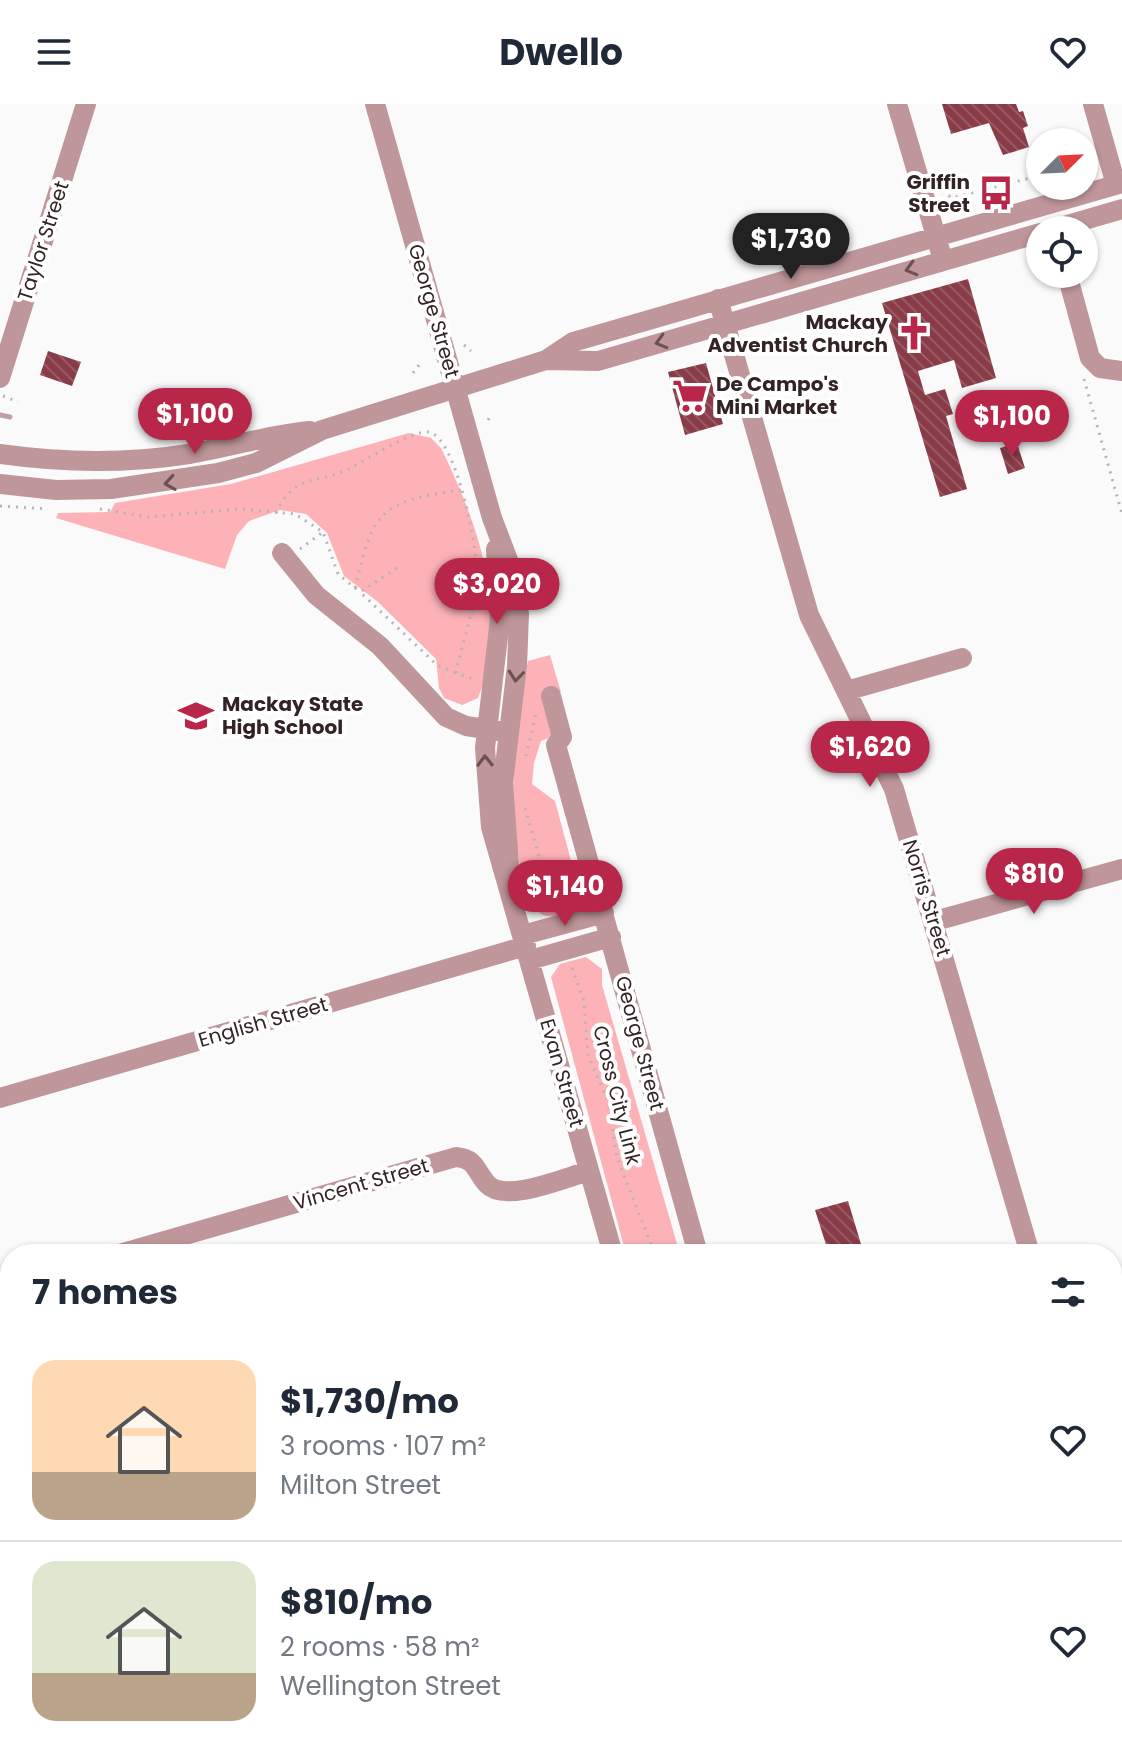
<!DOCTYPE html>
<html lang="en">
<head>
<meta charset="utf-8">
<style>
  body { margin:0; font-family:Poppins,sans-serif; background:#f6f6f7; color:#1f2937; height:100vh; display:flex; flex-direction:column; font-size:30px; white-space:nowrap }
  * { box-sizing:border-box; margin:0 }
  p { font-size:26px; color:#747a83 }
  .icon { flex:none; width:44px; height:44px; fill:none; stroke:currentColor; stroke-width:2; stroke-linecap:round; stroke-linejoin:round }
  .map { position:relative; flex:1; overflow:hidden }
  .sheet { position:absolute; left:0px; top:1140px; width:1122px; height:514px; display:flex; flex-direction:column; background:#fff; border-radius:32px 32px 0 0; box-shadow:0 2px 6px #0004 }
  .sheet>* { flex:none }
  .needle { width:52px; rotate:66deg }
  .tools { position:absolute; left:1026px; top:24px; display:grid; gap:16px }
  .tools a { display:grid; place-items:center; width:72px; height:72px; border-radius:50%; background:#fff; box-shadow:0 2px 6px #0004; font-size:40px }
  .price { position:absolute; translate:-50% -68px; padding:0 18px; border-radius:28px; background:#b8274a; color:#fff; font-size:26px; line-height:52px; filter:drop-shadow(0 2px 4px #0008) }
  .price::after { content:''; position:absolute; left:50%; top:48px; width:24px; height:18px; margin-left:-12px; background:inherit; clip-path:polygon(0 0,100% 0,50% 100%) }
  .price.current { background:#222; color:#fff }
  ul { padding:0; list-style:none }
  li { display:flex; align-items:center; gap:24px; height:200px; padding:0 32px }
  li+li { border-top:2px solid #e0e1e3 }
  li span { display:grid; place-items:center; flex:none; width:224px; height:160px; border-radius:24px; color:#555 }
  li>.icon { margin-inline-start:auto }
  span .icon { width:96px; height:96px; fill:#fffc; stroke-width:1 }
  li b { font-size:34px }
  h2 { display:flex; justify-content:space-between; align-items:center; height:96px; padding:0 32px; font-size:34px }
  header { display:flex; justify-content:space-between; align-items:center; height:104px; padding:0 32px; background:#fff; font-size:36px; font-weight:700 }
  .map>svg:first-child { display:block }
</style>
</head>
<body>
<header><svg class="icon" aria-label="menu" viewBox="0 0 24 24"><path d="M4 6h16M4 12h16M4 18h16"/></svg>Dwello<svg class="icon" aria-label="heart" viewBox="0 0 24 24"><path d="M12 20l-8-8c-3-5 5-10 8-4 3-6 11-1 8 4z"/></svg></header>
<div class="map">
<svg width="1122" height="1653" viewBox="0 0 1122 1653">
  <defs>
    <pattern id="building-back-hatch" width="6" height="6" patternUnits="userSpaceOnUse" patternTransform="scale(2)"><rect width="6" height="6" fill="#893b47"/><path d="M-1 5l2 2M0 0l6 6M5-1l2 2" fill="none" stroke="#975c65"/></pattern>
  </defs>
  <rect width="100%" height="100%" fill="#fafafa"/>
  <!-- park -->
  <path fill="#fdb2b8" d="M409 329 431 334 441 344C478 419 511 512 478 594L462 601 444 594 439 584 436 555 378 498 344 472 327 429 306 410 280 406 249 417 237 431 225 465 56 414 58 409 110 408 115 399 231 380Z
    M550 551 561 588 544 593 554 632 541 637 534 659 532 680 555 697 580 790C578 798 573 804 565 808 530 829 521 772 518 749 507 687 516 619 528 557Z
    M586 853 602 865V881L680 1150H626L551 873 560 860Z
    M760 1644H822L825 1653H763Z"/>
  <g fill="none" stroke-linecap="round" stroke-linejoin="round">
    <!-- stream -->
    <path stroke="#c0a0a3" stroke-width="5" d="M0 311 10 313"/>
  </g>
  <!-- building -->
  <path fill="url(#building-back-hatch)" d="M942 0H1016L1019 8 1023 7 1028 22 1023 24 1029 43 1003 51 989 19 951 30Z
    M968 175 996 274 962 284 954 256 918 267 925 291 945 285 953 310 946 312 967 385 940 393 882 199Z
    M48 247 81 258 72 282 40 271Z
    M706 259 723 320 685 331 668 268Z
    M1017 339 1025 364 1008 370 1000 344Z
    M848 1097 864 1150H829L815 1106Z"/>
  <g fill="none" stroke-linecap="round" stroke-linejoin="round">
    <!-- path -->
    <path stroke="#b8b3b4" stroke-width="3" stroke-dasharray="2 6" stroke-linecap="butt" d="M942 87 952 94 1026 75 1040 78
      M464 241 471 247
      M413 269 422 257
      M1084 275 1122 410
      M3 292 18 298
      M488 316 492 309
      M0 402 48 405
      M100 405 149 413 240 405 295 410 323 428 338 470 360 488
      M276 409C296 367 318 381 351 364 368 355 410 327 428 328 457 331 480 454 477 480 473 509 462 539 456 569L474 575
      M300 445 323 428
      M397 464 360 488 437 561 456 569
      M355 484C374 405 379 398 461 386
      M526 652 536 609
      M525 704 554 803
      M572 864 584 897 588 951 608 997 617 1054 655 1150
      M802 1644 803 1653"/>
    <!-- minor -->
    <path stroke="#bf969a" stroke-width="20" d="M375 0 492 414 513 469 519 510 517 562 503 679 511 788
      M897 0 940 146
      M1093 0 1116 81
      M1050 126 1122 105
      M1067 170 1090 254 1100 264 1122 267
      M718 195 809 511 894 685 1030 1150
      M546 256 598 257 1040 129
      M0 274 86 0
      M0 350C63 359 126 360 189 350 230 343 268 331 310 327
      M0 380 56 386 111 385 218 369 256 359 322 326 546 256 573 238 1122 79
      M496 445 500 515 485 644 491 723 613 1150
      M282 449 316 491 380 542 446 613 466 622 499 627
      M846 587 962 554
      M551 592 562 633 556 641 698 1150
      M935 817 1122 765
      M523 831 604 809
      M530 856 611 833
      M0 994 526 842
      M119 1150 456 1053C477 1055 475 1067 487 1080 505 1100 566 1073 589 1067
      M0 1184 10 1182
      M1112 1187 1122 1184
      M1112 1336 1122 1333
      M0 1352 10 1349
      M1112 1468 1122 1465
      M0 1525 10 1522
      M745 1644 747 1653
      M842 1644 844 1653
      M1098 1644 1100 1653
      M13 1653 44 1644"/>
  </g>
  <!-- one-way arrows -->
  <defs><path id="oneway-chevron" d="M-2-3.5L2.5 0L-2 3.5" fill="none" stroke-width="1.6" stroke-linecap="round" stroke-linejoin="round" transform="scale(2)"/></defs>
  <g stroke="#6b5154">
    <use href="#oneway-chevron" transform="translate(911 165) rotate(164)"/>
    <use href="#oneway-chevron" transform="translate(661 238) rotate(164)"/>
    <use href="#oneway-chevron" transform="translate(170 379) rotate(171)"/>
    <use href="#oneway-chevron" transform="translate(516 572) rotate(96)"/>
    <use href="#oneway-chevron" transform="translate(485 657) rotate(-91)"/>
  </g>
  <!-- icons -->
  <defs>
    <g id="bus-bare" transform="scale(2.76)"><path d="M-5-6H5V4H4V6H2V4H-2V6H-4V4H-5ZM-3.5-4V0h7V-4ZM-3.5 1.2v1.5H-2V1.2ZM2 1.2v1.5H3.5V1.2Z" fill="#b8274a" stroke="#fff" stroke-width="2.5" paint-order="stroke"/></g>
    <g id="church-bare" transform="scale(2.76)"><path d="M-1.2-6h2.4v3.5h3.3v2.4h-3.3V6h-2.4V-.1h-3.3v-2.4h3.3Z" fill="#b8274a" stroke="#fff" stroke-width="2.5" paint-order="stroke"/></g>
    <g id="supermarket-bare" transform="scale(2.76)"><path d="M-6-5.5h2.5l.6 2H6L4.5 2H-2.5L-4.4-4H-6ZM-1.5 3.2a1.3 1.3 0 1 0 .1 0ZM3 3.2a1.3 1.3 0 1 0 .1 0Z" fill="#b8274a" stroke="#fff" stroke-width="2.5" paint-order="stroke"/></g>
    <g id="school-bare" transform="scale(2.76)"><path d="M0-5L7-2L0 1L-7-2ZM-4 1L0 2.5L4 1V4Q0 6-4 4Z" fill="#b8274a" stroke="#fff" stroke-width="2.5" paint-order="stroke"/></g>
  </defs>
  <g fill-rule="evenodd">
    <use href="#bus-bare" x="996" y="89"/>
    <use href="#church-bare" x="914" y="229"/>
    <use href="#supermarket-bare" x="690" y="292"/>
    <use href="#school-bare" x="196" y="612"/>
  </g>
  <g text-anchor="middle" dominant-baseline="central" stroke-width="8" stroke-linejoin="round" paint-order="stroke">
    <!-- poi labels -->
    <g font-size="20" font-weight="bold" fill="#332325" stroke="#fff" text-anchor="end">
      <text x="970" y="78">Griffin<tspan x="970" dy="23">Street</tspan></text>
      <text x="888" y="218">Mackay<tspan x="888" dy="23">Adventist Church</tspan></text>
      <text x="716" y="280" text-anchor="start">De Campo's<tspan x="716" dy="23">Mini Market</tspan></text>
      <text x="222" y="600" text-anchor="start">Mackay State<tspan x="222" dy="23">High School</tspan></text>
    </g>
    <!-- street labels -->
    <g font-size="20" fill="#332325" stroke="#fff">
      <text transform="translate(43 137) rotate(-72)">Taylor Street</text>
      <text transform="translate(434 207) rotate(74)">George Street</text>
      <text transform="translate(927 794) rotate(73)">Norris Street</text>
      <text transform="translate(263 918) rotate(-16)">English Street</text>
      <text transform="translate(640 939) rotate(75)">George Street</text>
      <text transform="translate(562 969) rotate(74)">Evan Street</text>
      <text transform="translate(617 991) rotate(76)">Cross City Link</text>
      <text transform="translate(361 1080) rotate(-16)">Vincent Street</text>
    </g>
  </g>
</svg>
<div class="tools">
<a><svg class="needle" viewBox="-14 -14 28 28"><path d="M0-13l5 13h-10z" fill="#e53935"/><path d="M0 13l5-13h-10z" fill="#747a83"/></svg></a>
<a><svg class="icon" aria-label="locate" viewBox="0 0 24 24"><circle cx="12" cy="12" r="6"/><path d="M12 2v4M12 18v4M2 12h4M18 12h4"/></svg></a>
</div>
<b class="price current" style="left:791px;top:177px">$1,730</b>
<b class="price" style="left:195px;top:352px">$1,100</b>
<b class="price" style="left:1012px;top:354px">$1,100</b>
<b class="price" style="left:497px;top:522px">$3,020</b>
<b class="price" style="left:870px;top:685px">$1,620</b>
<b class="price" style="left:1034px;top:812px">$810</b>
<b class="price" style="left:565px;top:824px">$1,140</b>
<section class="sheet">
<h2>7 homes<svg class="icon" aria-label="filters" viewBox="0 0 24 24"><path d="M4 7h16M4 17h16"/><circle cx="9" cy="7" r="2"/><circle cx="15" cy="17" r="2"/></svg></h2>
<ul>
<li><span style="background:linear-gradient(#ffd9b3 70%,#b9a48a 0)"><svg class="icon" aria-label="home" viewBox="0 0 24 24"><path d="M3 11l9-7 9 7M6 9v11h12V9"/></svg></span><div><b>$1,730/mo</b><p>3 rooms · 107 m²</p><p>Milton Street</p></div><svg class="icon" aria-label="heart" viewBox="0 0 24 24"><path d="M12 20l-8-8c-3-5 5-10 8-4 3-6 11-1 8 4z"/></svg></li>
<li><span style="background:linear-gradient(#dfe7d0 70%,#b9a48a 0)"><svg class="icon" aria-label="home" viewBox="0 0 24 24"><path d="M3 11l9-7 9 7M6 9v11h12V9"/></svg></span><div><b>$810/mo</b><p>2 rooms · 58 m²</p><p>Wellington Street</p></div><svg class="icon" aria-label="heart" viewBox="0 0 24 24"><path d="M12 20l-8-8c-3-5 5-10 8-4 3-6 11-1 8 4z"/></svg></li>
</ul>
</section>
</div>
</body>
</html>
